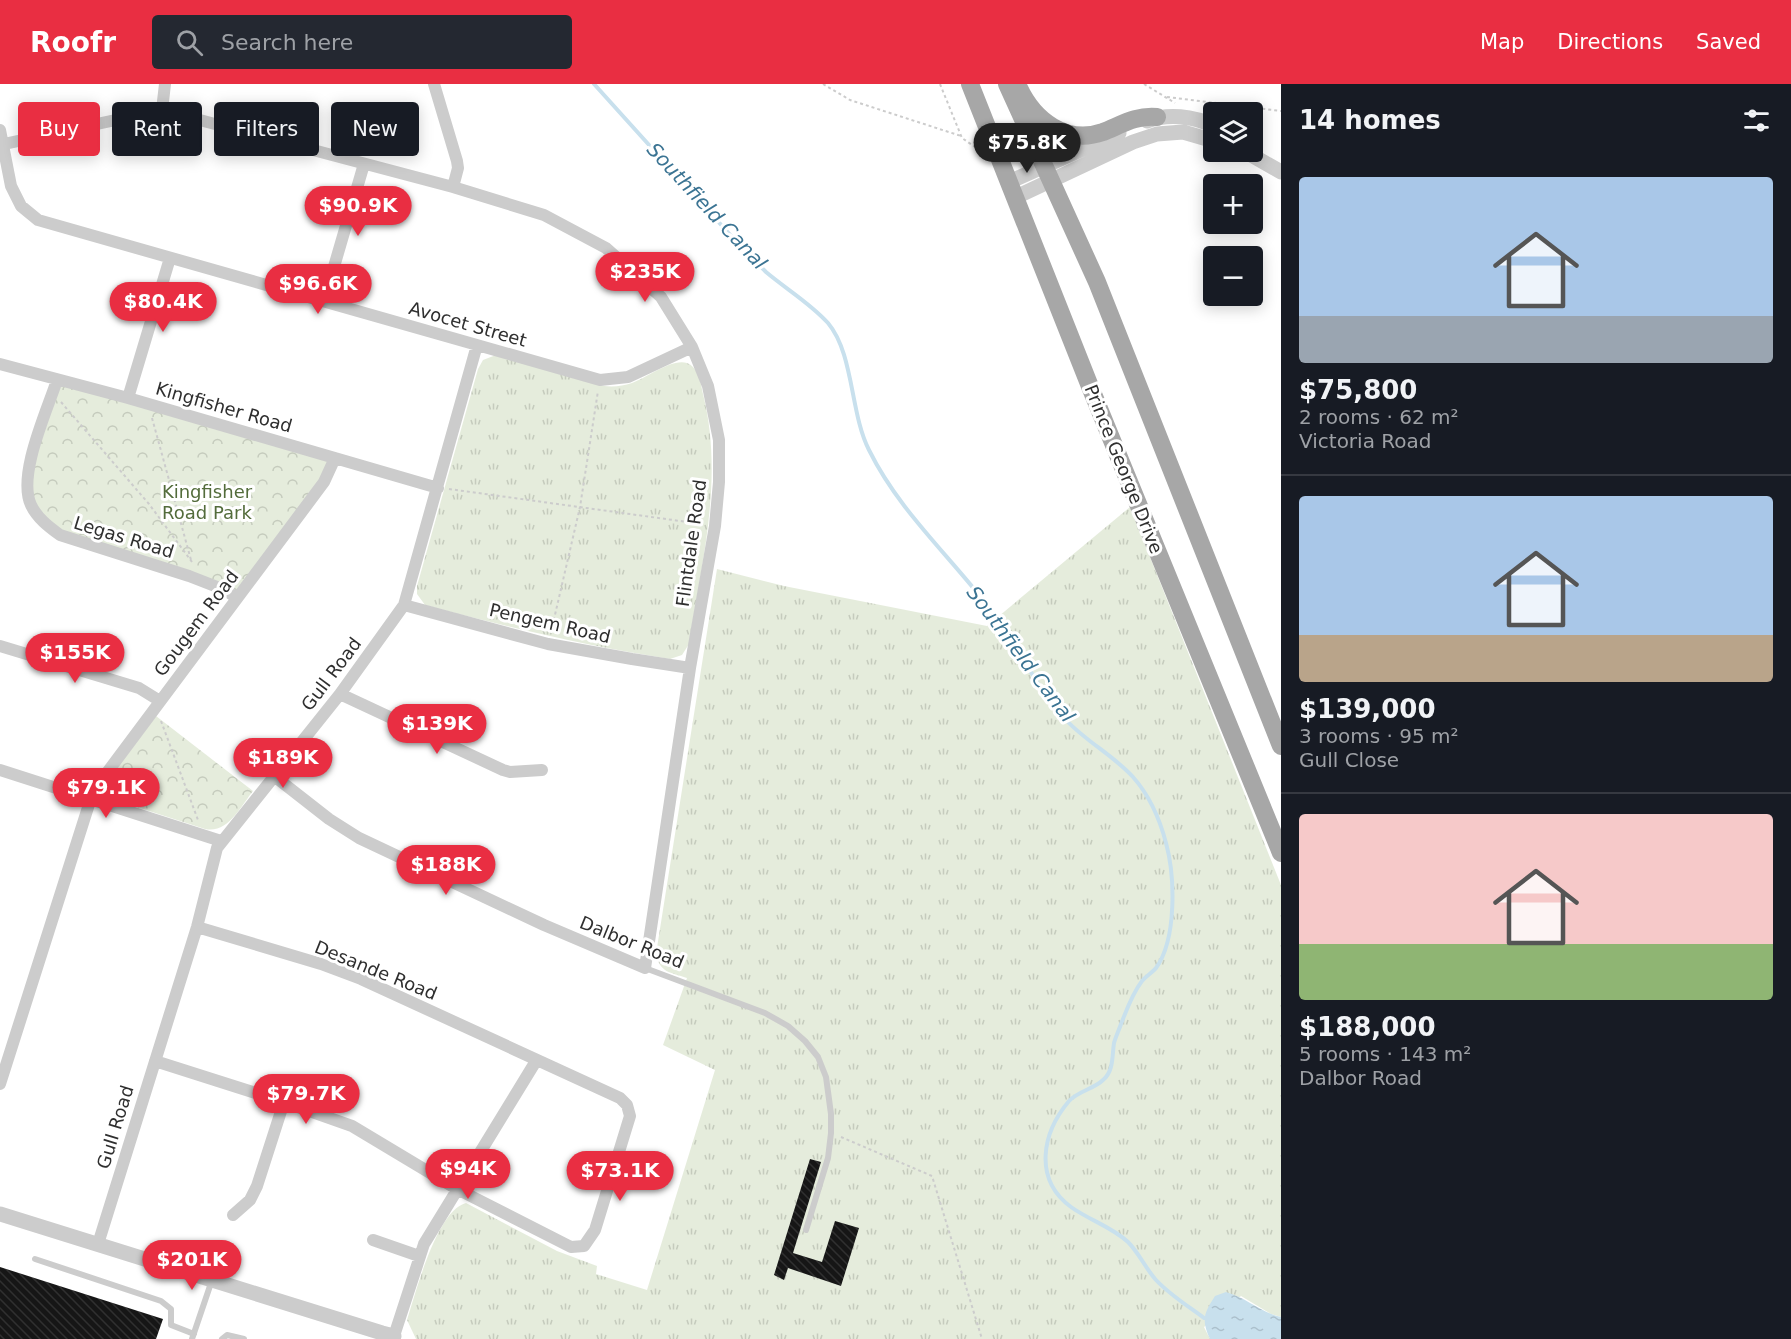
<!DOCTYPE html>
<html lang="en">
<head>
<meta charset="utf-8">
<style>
  body { margin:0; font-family:"DejaVu Sans",sans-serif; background:#242831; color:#f1f3f6; height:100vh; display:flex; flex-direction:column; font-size:22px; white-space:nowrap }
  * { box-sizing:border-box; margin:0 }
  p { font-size:20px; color:#9ea1a6 }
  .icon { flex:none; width:33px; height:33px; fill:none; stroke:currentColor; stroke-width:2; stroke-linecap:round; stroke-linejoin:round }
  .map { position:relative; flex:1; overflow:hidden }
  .sheet { display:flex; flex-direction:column; background:#171b24; width:510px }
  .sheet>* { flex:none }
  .hud { position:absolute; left:18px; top:18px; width:570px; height:54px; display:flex; gap:12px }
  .fabs { position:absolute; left:1203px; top:18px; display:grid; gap:12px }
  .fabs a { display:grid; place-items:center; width:60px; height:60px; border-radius:6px; background:#171b24; box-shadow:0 3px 15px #0003; font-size:30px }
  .price { position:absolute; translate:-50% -51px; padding:0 14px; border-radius:21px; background:#e92e42; color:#fff; font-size:20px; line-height:39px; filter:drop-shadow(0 2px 3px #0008) }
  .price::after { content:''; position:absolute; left:50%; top:36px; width:18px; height:14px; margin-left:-9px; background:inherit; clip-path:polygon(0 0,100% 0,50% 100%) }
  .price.current { background:#222; color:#fff }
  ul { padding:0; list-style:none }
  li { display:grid; align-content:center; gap:12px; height:318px; padding:0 18px }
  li+li { border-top:2px solid #363941 }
  li span { display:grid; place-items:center; height:186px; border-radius:6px; color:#555 }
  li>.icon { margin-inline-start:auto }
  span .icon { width:108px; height:108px; fill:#fffc; stroke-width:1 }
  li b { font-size:26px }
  h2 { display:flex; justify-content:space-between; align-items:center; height:72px; padding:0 18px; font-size:26px }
  .chip { padding:0 21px; border-radius:6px; background:#171b24; box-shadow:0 3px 15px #0003; font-size:21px; line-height:54px }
  .chip.current { background:#e92e42; color:#fff }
  header { display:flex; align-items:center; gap:36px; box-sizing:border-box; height:84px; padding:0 30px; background:#e92e42; color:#fff }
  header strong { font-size:28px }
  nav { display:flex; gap:33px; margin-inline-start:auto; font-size:21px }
  .search { width:420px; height:54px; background:#242831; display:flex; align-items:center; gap:15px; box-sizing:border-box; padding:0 21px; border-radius:6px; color:#9ea1a6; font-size:22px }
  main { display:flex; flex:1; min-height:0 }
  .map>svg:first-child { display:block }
</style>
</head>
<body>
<header>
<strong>Roofr</strong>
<div class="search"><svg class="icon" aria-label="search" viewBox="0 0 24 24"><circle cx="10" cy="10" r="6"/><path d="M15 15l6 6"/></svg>Search here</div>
<nav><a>Map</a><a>Directions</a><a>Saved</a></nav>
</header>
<main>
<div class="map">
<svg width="1281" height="1255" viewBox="0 0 1281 1255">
  <defs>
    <pattern id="grass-tufts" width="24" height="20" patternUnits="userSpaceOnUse" patternTransform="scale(1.5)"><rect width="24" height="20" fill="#e5ecdc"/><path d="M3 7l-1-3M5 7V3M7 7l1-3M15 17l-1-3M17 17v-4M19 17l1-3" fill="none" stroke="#c5cbbd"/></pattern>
    <pattern id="park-crowns" width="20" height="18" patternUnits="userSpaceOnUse" patternTransform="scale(1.5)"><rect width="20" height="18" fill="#e5ecdc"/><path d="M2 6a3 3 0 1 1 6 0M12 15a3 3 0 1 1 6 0" fill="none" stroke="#c5cbbd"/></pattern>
    <pattern id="water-ripples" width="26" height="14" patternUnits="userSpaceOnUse" patternTransform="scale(1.5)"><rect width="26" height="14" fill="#c8e0ed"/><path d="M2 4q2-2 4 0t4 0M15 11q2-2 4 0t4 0" fill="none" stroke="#acc0cc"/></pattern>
    <pattern id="building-back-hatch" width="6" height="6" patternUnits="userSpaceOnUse" patternTransform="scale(1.5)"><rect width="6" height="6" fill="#161616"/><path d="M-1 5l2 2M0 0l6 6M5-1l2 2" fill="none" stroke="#303030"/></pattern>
  </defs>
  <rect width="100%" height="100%" fill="#fff"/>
  <!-- grass -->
  <path fill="url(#grass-tufts)" d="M496 271 604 302C614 303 623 302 632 299 646 294 672 274 687 279 698 283 701 299 703 310 724 393 702 477 689 560L682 571 670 575C586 562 507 543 425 521L417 510V502L478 285 483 276Z
    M1130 423 1281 801V1233L1271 1230 1241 1212 1204 1243 1210 1255H416L407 1236C416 1208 437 1126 466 1119L557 1167 597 1182 596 1190 647 1206 715 986 663 961 687 894C670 888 660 889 656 870L717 485 784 502 987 542Z"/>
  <!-- park -->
  <path fill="url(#park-crowns)" d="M57 296 335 374 237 514 60 451 43 438 27 404Z
    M156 632 253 707C241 722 228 750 205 745L115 716C107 711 105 704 109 695Z"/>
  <!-- water -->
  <path fill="url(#water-ripples)" d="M1226 1208C1247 1214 1260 1228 1281 1233V1255H1210C1201 1236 1204 1229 1215 1212Z"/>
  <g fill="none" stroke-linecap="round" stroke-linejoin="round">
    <!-- stream -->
    <path stroke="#c8e0ed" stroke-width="4" d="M594 0 742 164C750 172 758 180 766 188 786 205 810 219 828 239 854 270 850 329 869 366 899 427 950 472 991 526 1018 562 1036 604 1067 637 1087 658 1114 672 1133 693 1149 711 1160 736 1166 759 1175 792 1177 855 1156 884 1152 889 1146 892 1142 897 1132 910 1127 925 1121 940 1119 946 1116 952 1114 959 1112 971 1114 987 1103 996 1094 1005 1078 1007 1069 1017 1042 1049 1033 1095 1071 1123 1089 1136 1112 1143 1128 1158 1139 1169 1146 1185 1156 1196 1170 1211 1188 1222 1204 1234"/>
  </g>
  <!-- building -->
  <path fill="url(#building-back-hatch)" d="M810 1075 821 1078 793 1169 822 1178 835 1137 859 1144 841 1202 788 1184 784 1196 774 1191Z
    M0 1183 163 1235 156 1255H0Z"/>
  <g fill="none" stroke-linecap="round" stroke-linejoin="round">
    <!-- path -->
    <path stroke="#ccc" stroke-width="2" stroke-dasharray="3 3" stroke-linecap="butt" d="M823 0 850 16 961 52
      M940 0 962 54 978 65
      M1144 0 1175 19
      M1167 13 1281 27
      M61 318 149 420 192 478
      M152 334 191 476
      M449 405 702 440
      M551 548 580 423 598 307
      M161 637 198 736
      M841 1053 932 1092 982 1255"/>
    <!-- service -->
    <path stroke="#ccc" stroke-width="6" d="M645 884 765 929 788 942 805 957 818 973 826 993 831 1030V1049L828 1074 806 1146
      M35 1175 161 1217 171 1225V1241L194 1250
      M192 1255 212 1196
      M222 1255 227 1251 244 1255"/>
    <!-- minor -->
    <path stroke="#ccc" stroke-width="12" d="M434 0 457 77 458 84 453 103
      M162 26 165 0
      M0 46 11 102 21 122 38 136 600 296 628 293 692 263
      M0 61 162 26 453 103 544 131 606 164 661 213 692 263 708 302 719 356V398L715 442 690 584 645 884 544 841 359 754 329 735 274 692
      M324 217 364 80
      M0 280 128 314 438 404
      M57 296C47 327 17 391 31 421 37 434 49 443 60 451L189 492 225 506 237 514
      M128 314 170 174
      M404 521 548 560 632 575 690 584
      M0 562 139 604 160 617
      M340 610 503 686 510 688 542 686
      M0 686 221 757
      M155 977 284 1018 352 1042 457 1105 571 1163 584 1162 595 1146 630 1032 627 1021 620 1014 361 895 321 880 197 843
      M0 1000 91 714 97 702 324 398 335 374
      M233 1131 250 1116 257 1102 284 1018
      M373 1156 419 1172
      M98 1160 197 843 217 764 340 610 404 521 477 261
      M394 1252 424 1160 536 977"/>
    <!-- tertiary -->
    <path stroke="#ccc" stroke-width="15" d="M1147 37C1168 29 1193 32 1214 42
      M1246 68 1281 88
      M1009 98 1119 49
      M1016 113 1133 58 1157 50 1183 48 1214 57
      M0 1130 382 1249 394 1252 393 1255"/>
    <!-- primary -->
    <path stroke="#a7a7a7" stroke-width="18" d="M970 0 1091 305 1281 769
      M1007 0 1097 198 1281 662
      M1019 4C1034 36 1066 61 1103 48 1121 41 1136 31 1157 33"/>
  </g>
  <g text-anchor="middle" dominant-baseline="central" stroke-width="6" stroke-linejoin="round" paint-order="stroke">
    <!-- street labels -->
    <g font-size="18" fill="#2f2f2f" stroke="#fff">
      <text transform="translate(468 240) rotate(16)">Avocet Street</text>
      <text transform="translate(224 323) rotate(16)">Kingfisher Road</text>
      <text transform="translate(1124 385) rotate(68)">Prince George Drive</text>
      <text transform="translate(124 453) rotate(17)">Legas Road</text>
      <text transform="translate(691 459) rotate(-82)">Flintdale Road</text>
      <text transform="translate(196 539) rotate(-53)">Gougem Road</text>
      <text transform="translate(550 539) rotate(13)">Pengem Road</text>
      <text transform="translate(331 590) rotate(-53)">Gull Road</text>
      <text transform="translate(632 858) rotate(22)">Dalbor Road</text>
      <text transform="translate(376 886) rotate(22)">Desande Road</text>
      <text transform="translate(115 1043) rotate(-73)">Gull Road</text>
    </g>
    <!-- park labels -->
    <g font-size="18" fill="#536c3b" stroke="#fff">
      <text x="207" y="407">Kingfisher<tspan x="207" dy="21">Road Park</tspan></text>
    </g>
    <!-- water labels -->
    <g font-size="20" font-style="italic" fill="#3b7493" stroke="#fff">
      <text transform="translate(707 122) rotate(47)">Southfield Canal</text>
      <text transform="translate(1021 570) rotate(53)">Southfield Canal</text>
    </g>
  </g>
</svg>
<div class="fabs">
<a><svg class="icon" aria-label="layers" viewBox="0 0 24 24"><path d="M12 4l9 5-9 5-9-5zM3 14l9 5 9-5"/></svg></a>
<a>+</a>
<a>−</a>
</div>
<b class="price current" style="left:1027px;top:90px">$75.8K</b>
<b class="price" style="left:358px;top:153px">$90.9K</b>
<b class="price" style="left:645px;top:219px">$235K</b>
<b class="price" style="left:318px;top:231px">$96.6K</b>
<b class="price" style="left:163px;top:249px">$80.4K</b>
<b class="price" style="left:75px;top:600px">$155K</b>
<b class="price" style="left:437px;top:671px">$139K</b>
<b class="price" style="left:283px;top:705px">$189K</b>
<b class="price" style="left:106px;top:735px">$79.1K</b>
<b class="price" style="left:446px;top:812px">$188K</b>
<b class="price" style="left:306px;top:1041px">$79.7K</b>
<b class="price" style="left:468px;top:1116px">$94K</b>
<b class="price" style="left:620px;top:1118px">$73.1K</b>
<b class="price" style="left:192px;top:1207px">$201K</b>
<div class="hud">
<a class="chip current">Buy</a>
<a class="chip">Rent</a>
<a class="chip">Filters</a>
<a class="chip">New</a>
</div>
</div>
<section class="sheet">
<h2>14 homes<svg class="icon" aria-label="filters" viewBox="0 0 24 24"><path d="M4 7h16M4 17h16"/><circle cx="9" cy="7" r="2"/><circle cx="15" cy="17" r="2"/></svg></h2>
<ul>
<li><span style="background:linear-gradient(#a9c7e8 75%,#9aa5b1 0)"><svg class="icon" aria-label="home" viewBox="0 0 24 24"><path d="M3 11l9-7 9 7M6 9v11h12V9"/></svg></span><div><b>$75,800</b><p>2 rooms · 62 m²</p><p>Victoria Road</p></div></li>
<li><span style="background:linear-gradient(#a9c7e8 75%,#b9a48a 0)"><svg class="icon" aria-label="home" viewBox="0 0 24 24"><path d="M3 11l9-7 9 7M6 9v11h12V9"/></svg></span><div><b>$139,000</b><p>3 rooms · 95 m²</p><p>Gull Close</p></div></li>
<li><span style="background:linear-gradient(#f6c9c9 70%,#8fb573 0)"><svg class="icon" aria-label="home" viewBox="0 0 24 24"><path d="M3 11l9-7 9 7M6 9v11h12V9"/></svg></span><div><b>$188,000</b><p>5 rooms · 143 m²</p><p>Dalbor Road</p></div></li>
</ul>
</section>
</main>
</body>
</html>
